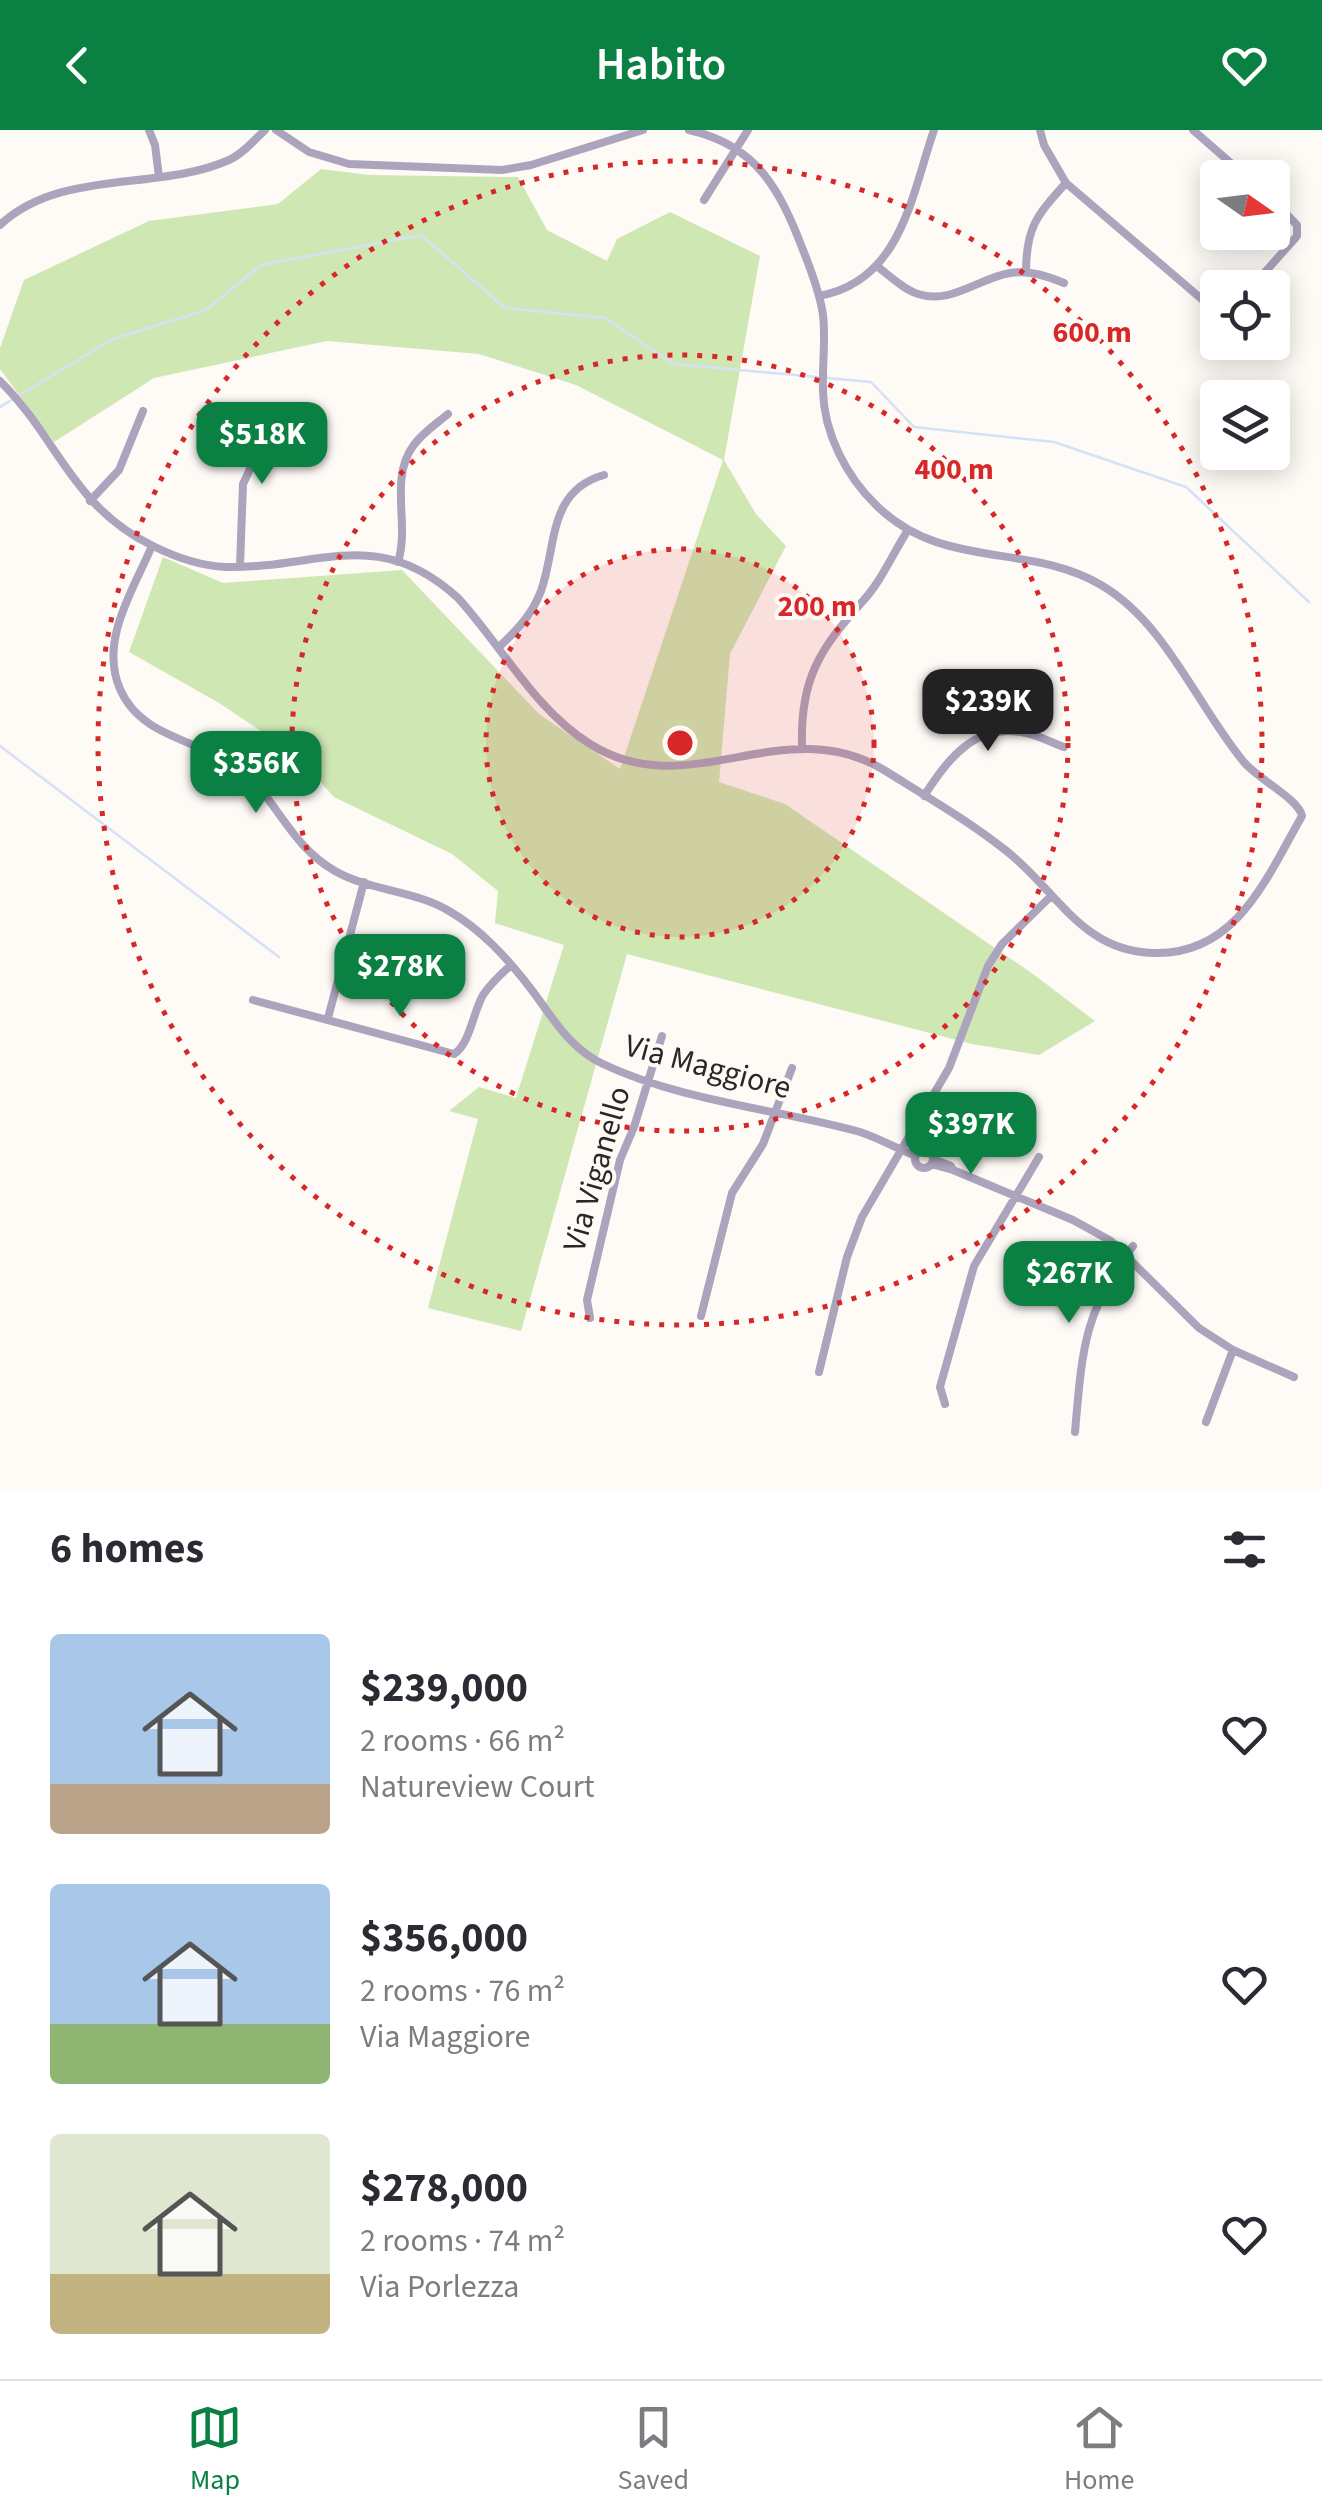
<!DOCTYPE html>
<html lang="en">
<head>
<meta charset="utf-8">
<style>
  body { margin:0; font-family:"Source Sans 3",sans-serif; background:#f2f2f3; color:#2b2b33; height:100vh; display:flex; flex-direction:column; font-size:38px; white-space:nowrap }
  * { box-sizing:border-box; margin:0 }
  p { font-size:32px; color:#7c7c81 }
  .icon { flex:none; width:55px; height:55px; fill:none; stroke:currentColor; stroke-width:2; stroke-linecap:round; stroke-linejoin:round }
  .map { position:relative; height:1359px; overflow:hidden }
  .drawer { display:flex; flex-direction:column; background:#fff; flex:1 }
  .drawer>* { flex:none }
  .needle { width:65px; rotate:104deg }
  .tools { position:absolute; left:1200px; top:30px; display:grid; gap:20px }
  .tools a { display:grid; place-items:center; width:90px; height:90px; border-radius:10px; background:#fff; box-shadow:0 5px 25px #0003; font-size:50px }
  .price { position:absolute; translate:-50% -85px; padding:0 22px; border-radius:20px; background:#0b8043; color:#fff; font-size:32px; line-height:65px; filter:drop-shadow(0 2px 5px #0008) }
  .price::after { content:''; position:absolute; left:50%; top:60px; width:30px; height:22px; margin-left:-15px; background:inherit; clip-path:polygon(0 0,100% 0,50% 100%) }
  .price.active { background:#222; color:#fff }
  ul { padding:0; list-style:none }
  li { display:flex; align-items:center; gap:30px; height:250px; padding:0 50px }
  li span { display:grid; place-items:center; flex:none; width:280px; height:200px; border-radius:10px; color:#555 }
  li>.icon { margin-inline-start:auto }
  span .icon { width:120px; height:120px; fill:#fffc; stroke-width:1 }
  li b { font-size:42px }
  h2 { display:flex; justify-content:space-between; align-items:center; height:120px; padding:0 50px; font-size:42px }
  header { display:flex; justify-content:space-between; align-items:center; height:130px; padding:0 50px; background:#0b8043; color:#fff; font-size:45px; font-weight:600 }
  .menu { display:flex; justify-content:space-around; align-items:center; height:140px; border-top:2px solid #e1e1e2; background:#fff; font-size:28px; color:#7c7c81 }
  .menu a { display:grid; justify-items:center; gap:5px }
  .menu .active { color:#0b8043 }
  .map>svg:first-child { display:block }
</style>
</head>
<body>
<header><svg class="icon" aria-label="back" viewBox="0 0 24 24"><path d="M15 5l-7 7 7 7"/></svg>Habito<svg class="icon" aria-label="heart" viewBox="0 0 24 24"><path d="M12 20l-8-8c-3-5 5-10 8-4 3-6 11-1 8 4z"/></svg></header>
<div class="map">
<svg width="1322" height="1359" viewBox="0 0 1322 1359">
  <rect width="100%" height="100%" fill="#fefaf6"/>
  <!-- green -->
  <path fill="#cfe7b3" d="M321 39 369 45 518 47 547 100 607 131 617 109 670 82 760 126 724 330 756 384 786 416 730 524 719 652 785 674 1033 844 1095 891 1039 925 972 914 627 824 521 1201 428 1178 478 989 449 981 479 957 516 968 564 815 495 793 498 761 452 724 334 667 295 624 219 573 129 522 163 427 223 453 402 440 539 584 620 639 723 330 576 255 479 224 327 211 154 248 54 312 0 239V218L24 150 149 91 278 74Z"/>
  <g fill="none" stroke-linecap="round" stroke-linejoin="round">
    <!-- stream -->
    <path stroke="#d5e1f7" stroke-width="2.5" d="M0 277 113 209 206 180 261 135 421 105 505 178 605 188 673 234 871 252 914 297 1054 312 1186 357 1309 472
      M0 616 279 827"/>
    <!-- street -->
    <path stroke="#aca3bc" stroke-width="8" d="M149 0 155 15 159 47
      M276 0 309 22 349 34 502 40 531 35 643 0
      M1040 0 1044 15 1066 53 1218 183
      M1193 0 1248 48
      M704 70 748 0
      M0 95C61 38 157 62 229 30 243 24 254 10 265 0
      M878 137C890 146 903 159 918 164 951 175 979 148 1010 143 1029 140 1047 146 1064 153
      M1026 142C1026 97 1037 85 1066 53
      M1251 158 1297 106V95L1272 69
      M819 166C901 151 911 67 934 0
      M0 251C58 308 72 377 153 416 175 427 202 436 226 437 318 439 377 394 458 468 501 515 535 580 590 614 688 676 784 579 884 640 924 665 967 690 1004 719 1056 758 1081 823 1156 823 1237 824 1267 747 1302 686 1299 669 1256 648 1243 631 1196 574 1166 493 1101 455 1029 412 942 441 876 375 846 346 824 303 823 261 822 236 826 210 823 185 820 163 811 140 803 120 780 60 757 15 689 0
      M90 371 119 340 143 281
      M152 416C133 460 99 511 120 559 141 608 198 609 237 637 277 667 288 714 335 741 370 761 414 760 449 781 482 800 507 828 531 859 553 888 569 918 603 934 681 971 777 979 860 1002 879 1008 897 1019 916 1026
      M398 432C410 394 389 350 413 316 422 303 436 294 448 284
      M240 436 243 354 279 277
      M499 517C517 500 532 485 541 461 557 417 547 361 604 345
      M802 616C800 550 819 520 862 472 881 452 893 423 908 400
      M924 666C948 629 975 592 1026 603 1039 606 1051 612 1064 617
      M253 870 454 924C470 914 473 882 483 865 491 853 501 844 511 835
      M328 888 364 752
      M915 1029a9 9 0 1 1 18 0a9 9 0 1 1-18 0Z
      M931 1034 953 1040 951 1036 933 1029
      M953 1040 1073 1090 1111 1111 1199 1198 1233 1220 1294 1247
      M701 1186 732 1063 763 1014 792 938
      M590 1188 587 1170 620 1030 634 997 662 906
      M819 1242 847 1127 862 1087 949 938 988 836 1002 814 1050 767
      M945 1274 940 1257 974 1136 1039 1027
      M1206 1292 1233 1220
      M1075 1302C1082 1223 1083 1181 1133 1116"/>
  </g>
  <!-- distance rings -->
  <circle cx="680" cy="613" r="194" fill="#d62828" fill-opacity=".12"/>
  <g fill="none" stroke="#d62828" stroke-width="5" stroke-dasharray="5 10">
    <circle cx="680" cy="613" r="194"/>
    <circle cx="680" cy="613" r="388"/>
    <circle cx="680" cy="613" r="582"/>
  </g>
  <g text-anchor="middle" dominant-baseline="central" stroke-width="8" stroke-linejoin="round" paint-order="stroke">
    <!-- street labels -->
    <g font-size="32" fill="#2a2826" stroke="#fefaf6">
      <text transform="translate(708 937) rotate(15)">Via Maggiore</text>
      <text transform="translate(597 1039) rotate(-74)">Via Viganello</text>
    </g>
  </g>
  <circle cx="680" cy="613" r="15" fill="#d62828" stroke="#fefaf6" stroke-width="5"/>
  <g font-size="30" text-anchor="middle" font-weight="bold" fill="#d62828" stroke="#fefaf6" stroke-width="8" stroke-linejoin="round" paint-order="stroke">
    <text x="1092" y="212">600 m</text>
    <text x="954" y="349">400 m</text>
    <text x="817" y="486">200 m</text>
  </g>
</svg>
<div class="tools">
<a><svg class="needle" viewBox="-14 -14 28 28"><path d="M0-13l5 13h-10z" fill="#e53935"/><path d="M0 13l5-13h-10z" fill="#7c7c81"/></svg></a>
<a><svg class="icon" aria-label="locate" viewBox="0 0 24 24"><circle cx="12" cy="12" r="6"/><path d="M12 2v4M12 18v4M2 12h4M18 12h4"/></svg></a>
<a><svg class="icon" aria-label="layers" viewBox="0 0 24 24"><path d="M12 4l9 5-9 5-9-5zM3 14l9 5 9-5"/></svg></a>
</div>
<b class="price" style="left:262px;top:357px">$518K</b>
<b class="price active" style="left:988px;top:624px">$239K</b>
<b class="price" style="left:256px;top:686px">$356K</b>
<b class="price" style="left:400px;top:889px">$278K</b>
<b class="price" style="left:971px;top:1047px">$397K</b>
<b class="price" style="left:1069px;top:1196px">$267K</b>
</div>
<section class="drawer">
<h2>6 homes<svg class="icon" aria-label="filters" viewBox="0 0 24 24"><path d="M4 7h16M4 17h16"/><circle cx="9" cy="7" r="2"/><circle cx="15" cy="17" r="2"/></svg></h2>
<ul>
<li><span style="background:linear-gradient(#a9c7e8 75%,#b9a48a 0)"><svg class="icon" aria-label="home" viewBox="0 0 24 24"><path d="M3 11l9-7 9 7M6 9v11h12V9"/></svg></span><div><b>$239,000</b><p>2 rooms · 66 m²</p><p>Natureview Court</p></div><svg class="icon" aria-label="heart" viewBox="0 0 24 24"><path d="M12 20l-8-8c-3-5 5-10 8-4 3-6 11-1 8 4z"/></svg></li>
<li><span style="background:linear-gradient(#a9c7e8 70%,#8fb573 0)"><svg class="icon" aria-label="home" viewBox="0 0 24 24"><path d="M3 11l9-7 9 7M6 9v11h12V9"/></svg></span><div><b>$356,000</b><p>2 rooms · 76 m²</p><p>Via Maggiore</p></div><svg class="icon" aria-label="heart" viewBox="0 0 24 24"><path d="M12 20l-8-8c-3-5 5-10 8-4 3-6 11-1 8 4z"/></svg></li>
<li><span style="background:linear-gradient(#dfe7d0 70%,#c2b280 0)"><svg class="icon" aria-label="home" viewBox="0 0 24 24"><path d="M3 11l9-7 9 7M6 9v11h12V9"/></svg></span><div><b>$278,000</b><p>2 rooms · 74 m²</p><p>Via Porlezza</p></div><svg class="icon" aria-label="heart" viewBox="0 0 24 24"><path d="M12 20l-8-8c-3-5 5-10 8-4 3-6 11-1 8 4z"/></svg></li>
</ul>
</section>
<nav class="menu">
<a class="active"><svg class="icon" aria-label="map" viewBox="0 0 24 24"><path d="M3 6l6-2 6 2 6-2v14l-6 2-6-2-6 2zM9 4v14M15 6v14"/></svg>Map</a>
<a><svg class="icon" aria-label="saved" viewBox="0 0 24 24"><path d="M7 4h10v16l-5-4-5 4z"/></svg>Saved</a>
<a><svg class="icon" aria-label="home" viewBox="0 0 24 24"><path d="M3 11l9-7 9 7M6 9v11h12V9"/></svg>Home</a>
</nav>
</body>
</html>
